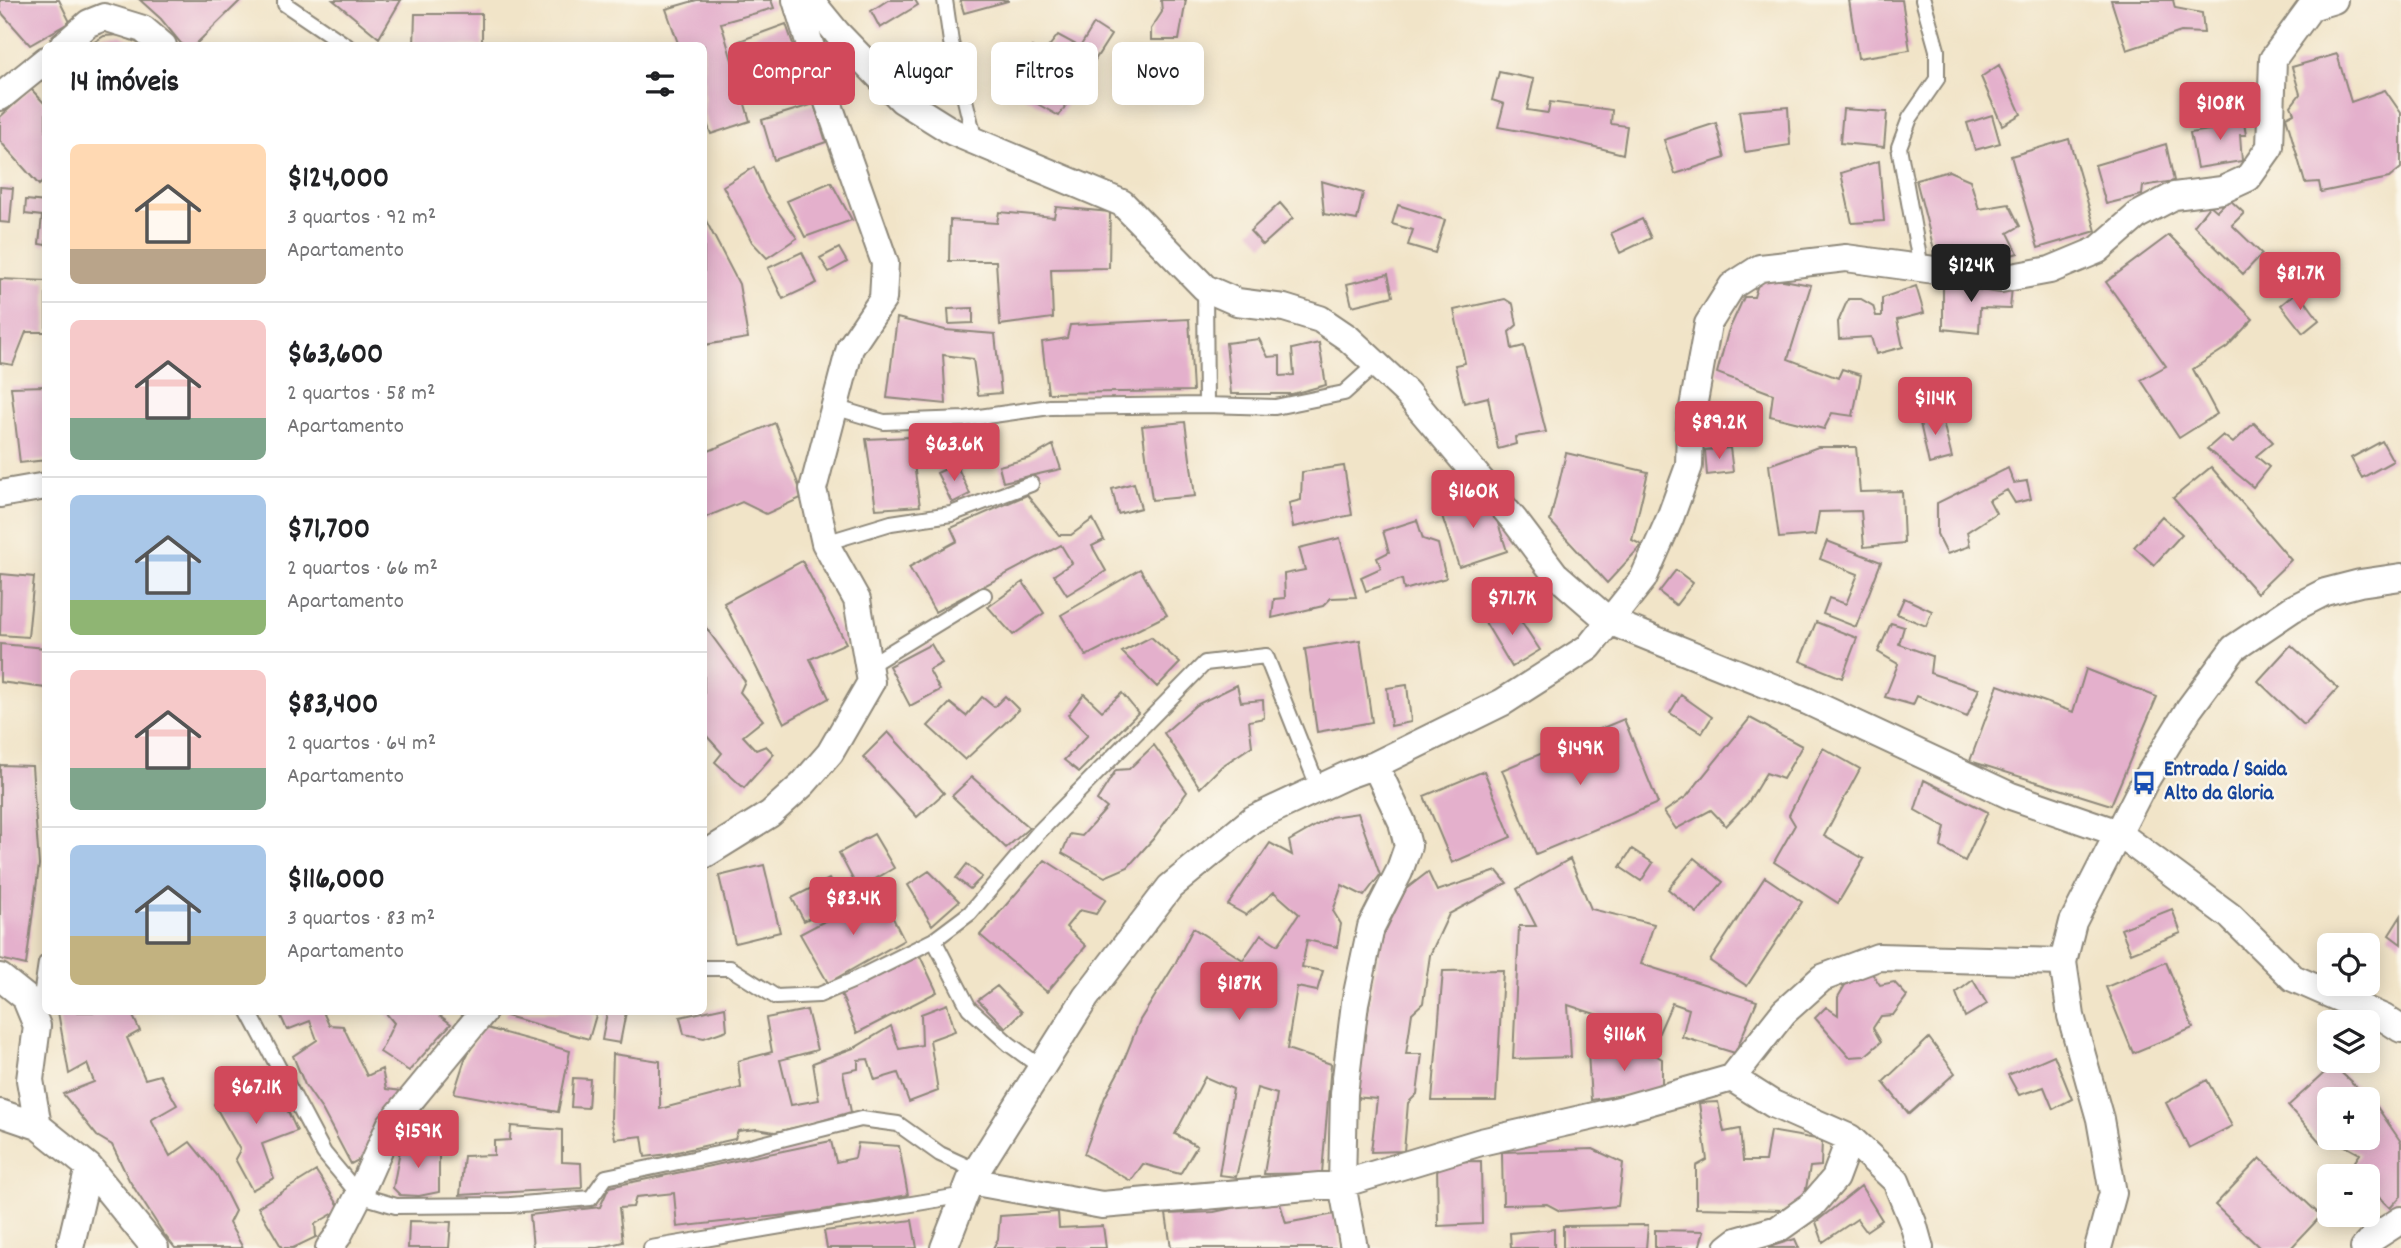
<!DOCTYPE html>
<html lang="pt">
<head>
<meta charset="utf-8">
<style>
  body { margin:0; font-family:Dekko,sans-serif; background:#f6f6f6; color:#202124; height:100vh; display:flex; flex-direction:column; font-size:26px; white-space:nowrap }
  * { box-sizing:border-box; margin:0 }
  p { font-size:23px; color:#757577 }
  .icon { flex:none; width:38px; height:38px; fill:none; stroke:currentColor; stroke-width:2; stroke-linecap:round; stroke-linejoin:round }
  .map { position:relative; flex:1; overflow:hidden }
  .side { position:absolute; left:42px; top:42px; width:665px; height:973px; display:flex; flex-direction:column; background:#fff; border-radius:10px; box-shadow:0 4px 18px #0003 }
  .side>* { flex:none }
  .top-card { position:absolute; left:728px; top:42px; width:665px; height:63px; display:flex; gap:14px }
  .controls { position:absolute; left:2317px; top:933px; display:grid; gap:14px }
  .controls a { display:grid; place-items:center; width:63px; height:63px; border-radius:10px; background:#fff; box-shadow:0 4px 18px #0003; font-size:35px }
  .price { position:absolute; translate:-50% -60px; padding:0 16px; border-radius:7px; background:#d1495b; color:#fff; font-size:23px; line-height:46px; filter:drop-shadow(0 2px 4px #0008) }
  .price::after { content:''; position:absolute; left:50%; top:42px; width:21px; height:16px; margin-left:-10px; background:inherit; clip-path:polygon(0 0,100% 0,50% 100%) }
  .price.selected { background:#222; color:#fff }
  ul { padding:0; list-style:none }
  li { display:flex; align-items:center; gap:21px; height:175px; padding:0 28px }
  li+li { border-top:2px solid #e0e0e0 }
  li span { display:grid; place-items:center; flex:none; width:196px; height:140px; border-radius:10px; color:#555 }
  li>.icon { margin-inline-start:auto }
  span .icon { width:84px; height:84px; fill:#fffc; stroke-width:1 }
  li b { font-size:30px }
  h2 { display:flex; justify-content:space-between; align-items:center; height:84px; padding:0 28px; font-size:30px }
  .tag { padding:0 24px; border-radius:10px; background:#fff; box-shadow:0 4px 18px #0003; font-size:24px; line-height:63px }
  .tag.selected { background:#d1495b; color:#fff }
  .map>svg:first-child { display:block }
</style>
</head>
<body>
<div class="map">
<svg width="2401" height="1248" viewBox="0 0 2401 1248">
  <rect width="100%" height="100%" fill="#fbf7ec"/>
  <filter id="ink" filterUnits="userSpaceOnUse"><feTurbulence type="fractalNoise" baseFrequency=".0143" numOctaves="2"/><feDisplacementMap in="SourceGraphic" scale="14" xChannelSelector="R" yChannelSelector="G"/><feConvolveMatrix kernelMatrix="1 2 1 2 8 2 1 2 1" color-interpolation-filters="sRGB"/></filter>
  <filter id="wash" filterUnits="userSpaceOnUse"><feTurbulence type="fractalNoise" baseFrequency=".00686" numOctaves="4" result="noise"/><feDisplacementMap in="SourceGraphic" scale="28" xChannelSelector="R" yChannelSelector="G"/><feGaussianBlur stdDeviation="1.57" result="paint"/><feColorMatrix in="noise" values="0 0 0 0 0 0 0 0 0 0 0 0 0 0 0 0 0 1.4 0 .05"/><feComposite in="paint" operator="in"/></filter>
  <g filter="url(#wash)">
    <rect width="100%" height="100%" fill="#f1e4c8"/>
    <g id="blocks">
      <!-- building -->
      <path fill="#e4b0cc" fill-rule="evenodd" d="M0 0H59L70 22 30 45 0 11Z
        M140 0H241L194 46H183L161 19Z
        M333 0H401L379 38Z
        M697 0H771L774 8 721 23 750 121 711 134 704 115V46H679L666 9Z
        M888 0H915L918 5 880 28 871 11Z
        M960 0H1008V1L964 13Z
        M1161 0H1186L1179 40H1151V29L1162 12Z
        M1849 0H1902L1910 50 1858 58Z
        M2111 0H2173L2175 8 2202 13 2204 33 2181 32 2127 50Z
        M415 14H482V46H414Z
        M786 24 801 67 754 83 739 41Z
        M1094 24 1111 35 1059 116 1009 88 1032 47 1043 54 1058 35 1080 47Z
        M119 35 145 46H88L104 36Z
        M2337 54 2351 102 2385 90 2401 113V168L2389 178 2321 192 2319 182 2305 183 2286 117 2294 113 2291 106 2300 94 2292 67Z
        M1999 65 2021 114 2002 125 1981 77Z
        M1499 72 1534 79 1527 110 1548 113 1550 102 1612 110 1611 124 1627 126 1623 154 1564 139 1498 127 1504 104 1492 100Z
        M31 89 46 105V179L39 185 0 141V117Z
        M814 104 826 142 774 160 762 120Z
        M1788 107 1790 145 1745 152 1739 111Z
        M1843 109 1887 112 1884 147 1840 143Z
        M2242 111 2246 135H2240L2242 161 2197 168 2190 133 2210 130V123Z
        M1992 115 2000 143 1975 150 1967 123Z
        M1716 123 1725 158 1675 174 1664 140Z
        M2069 139 2096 231 2038 248 2011 156Z
        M2166 144 2174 181 2143 186 2142 195 2106 204 2095 165Z
        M1879 161 1884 221 1852 223 1841 173Z
        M754 167 765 193 797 238 767 258 752 242 723 186Z
        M1949 171 1970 180 1979 209 2009 204 2020 226 2008 233 2018 253 1983 263 1977 249 1936 257 1916 180Z
        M1321 181 1363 193 1357 220 1324 214Z
        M831 182 852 220 805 237 787 201Z
        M0 187 13 188 10 223 0 222Z
        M2229 199 2244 213 2232 225 2262 254 2243 274 2194 226 2210 205 2217 211Z
        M26 200 46 202V245L39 244 42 216 25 214Z
        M1280 203 1293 218 1263 245 1250 231Z
        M1398 205 1445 220 1435 253 1408 245 1413 230 1392 224Z
        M1056 207 1110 212 1109 268 1051 269 1053 318 1000 325 996 261H949L950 220 997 223 999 212 1054 217Z
        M704 217 739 284 748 338 704 345Z
        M1642 219 1651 238 1620 253 1611 233Z
        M2169 235 2253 319 2227 347 2193 369 2217 414 2179 438 2141 380 2166 366 2106 282Z
        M839 248 847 262 829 272 820 258Z
        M802 252 817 283 783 299 768 268Z
        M1388 274 1393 296 1352 306 1347 284Z
        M1772 278 1811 285 1788 359 1838 378 1842 369 1861 375 1853 416 1832 413 1824 429 1770 416 1773 394 1717 373 1728 332 1744 297H1754L1758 284Z
        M0 279 46 281V332H26L13 365 0 363Z
        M1943 282 2012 287 2010 309 1980 308 1979 333 1943 329Z
        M1916 286 1924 313 1897 320 1903 347 1876 354 1871 337 1839 339 1838 322 1848 299H1861L1873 306 1876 316H1882V298Z
        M2298 291 2319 320 2303 333 2281 305Z
        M1505 299 1513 304 1517 325 1509 332 1512 349 1524 346 1546 432 1515 437 1516 444 1498 449 1488 397 1464 403 1455 365 1465 363 1454 310Z
        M973 308V323L949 324 948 309Z
        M897 318 945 330 995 334 1001 393 978 395 973 359 943 355 946 404 887 398Z
        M1189 319 1193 391 1048 393 1042 342 1067 338 1070 325Z
        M1259 339 1268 357 1280 356V376L1294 375 1292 349 1319 343 1326 385 1292 394H1231L1226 343Z
        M46 386V460L20 463 11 387Z
        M1940 410 1952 458 1929 464 1918 414Z
        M1185 422 1195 496 1152 500 1142 426Z
        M775 423 803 497 766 514 742 502 704 518V453Z
        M2254 423 2273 442 2256 456 2269 467 2253 487 2207 449 2223 435 2233 443Z
        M910 437 920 506 876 509 866 439Z
        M2382 441 2393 461 2362 478 2351 458Z
        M1053 445 1061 469 1003 482 999 466 1030 458Z
        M1818 447H1856L1860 492 1902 491 1904 543 1864 547 1861 511 1819 512 1815 535 1779 538 1769 465Z
        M1730 448 1733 472 1707 475 1705 450Z
        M1566 453 1648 472 1632 540 1642 545 1607 583 1550 521Z
        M956 464 970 494 952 503 937 473Z
        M1344 466 1352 515 1293 527 1289 503 1301 500 1302 472Z
        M2211 467 2291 560 2257 593 2173 498Z
        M2008 468 2014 483 2027 481 2031 499 2015 503 2007 490 1989 500 1996 513 1967 532 1970 546 1947 554 1937 534V503Z
        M1134 483 1141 508 1118 514 1112 489Z
        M1484 492 1493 518 1496 517 1507 551 1459 567 1439 507Z
        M1027 495 1059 535H1071L1093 519 1104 540 1092 546 1106 571 1067 595 1054 575 1072 563 1061 545 935 612 909 567 957 541 951 528Z
        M2162 516 2182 534 2154 565 2134 547Z
        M1417 520 1423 539 1438 544 1446 578 1404 590 1402 579 1366 591 1361 577 1381 568 1377 558 1389 552 1383 531Z
        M1340 538 1356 597 1331 598 1323 606 1272 618 1274 599 1285 598 1284 574 1305 570 1299 548Z
        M1827 541 1881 562 1856 627 1823 614 1829 598 1846 604 1858 574 1820 559Z
        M802 561 846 643 810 659 829 698 784 723 724 603Z
        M1140 569 1167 615 1086 656 1061 615Z
        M1676 570 1693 583 1676 605 1659 592Z
        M1 574 34 577 28 637 0 635Z
        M1023 582 1044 613 1013 635 988 607Z
        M1904 598 1932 611 1926 626 1897 614Z
        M1511 606 1540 650 1512 667 1485 622Z
        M1816 622 1857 638 1842 678 1800 661Z
        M1891 623 1904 627 1899 644 1932 656 1930 673 1979 689 1967 717 1917 696 1913 705 1885 697 1898 664 1878 652Z
        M704 625 745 681 740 692 763 720 743 736 756 750 766 746 774 754 744 788 715 762 722 753 704 733Z
        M1151 637 1180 663 1157 687 1122 652Z
        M1360 640 1372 722 1317 732 1305 649Z
        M0 644 46 648V688L0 682Z
        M931 644 942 663 929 670 940 690 910 706 889 666Z
        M2291 645 2338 688 2304 725 2258 681Z
        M2086 669 2157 697 2111 805 1970 761 1998 685 2073 712Z
        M1237 685 1241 702 1263 700 1264 718 1249 721 1252 746 1222 766 1200 788 1164 733 1196 705Z
        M1407 685 1411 722 1391 726 1387 688Z
        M1122 693 1138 713 1079 772 1064 760 1088 735 1068 715 1084 694 1102 711Z
        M1681 695 1712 717 1702 733 1670 713Z
        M1005 696 1019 710 965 760 928 726 950 703 966 716 982 697 994 707Z
        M1750 718 1802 746 1783 779 1766 773 1748 803 1726 826 1711 810 1676 829 1664 812 1687 796Z
        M1624 719 1658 803 1536 854 1502 770Z
        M888 732 944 793 917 817 863 757Z
        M1154 745 1187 792 1153 839 1128 867 1105 877 1062 853 1070 834 1082 836 1107 808 1097 800 1116 770 1129 769Z
        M1823 748 1860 769 1824 836 1864 859 1838 903 1774 862 1795 825 1789 815Z
        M0 765 32 766 39 865 26 965 0 959Z
        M1484 771 1511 837 1452 863 1424 796Z
        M972 777 1029 828 1006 848 952 796Z
        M1924 780 1988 812 1965 861 1941 847 1945 827 1915 810Z
        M1358 813 1380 875 1364 896 1342 885 1333 911 1341 924 1337 947 1307 940 1302 967 1323 971 1317 991 1297 987 1287 1049 1331 1064 1322 1173 1264 1174 1277 1094 1257 1088 1236 1177 1219 1175 1233 1089 1205 1077 1175 1134 1197 1146 1180 1174 1143 1164 1131 1181 1084 1154 1105 1097 1121 1067 1140 1020 1175 964 1193 928 1243 960 1261 934 1278 945 1299 914 1274 892 1246 915 1228 905 1270 843 1292 855 1289 841 1331 817Z
        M874 834 894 868 858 889 839 853Z
        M1632 849 1653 863 1641 881 1620 867Z
        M1694 858 1723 882 1697 913 1668 889Z
        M1570 859 1591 909 1654 924 1641 964 1757 1001 1735 1053 1682 1037 1689 1009 1672 1003 1658 1035 1568 1005 1571 1057 1513 1059 1519 926H1536L1517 889Z
        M1045 860 1106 899 1096 914 1080 910 1066 927 1086 946 1047 992 980 935Z
        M967 864 982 877 970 889 956 878Z
        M764 865 780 932 735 943 719 876Z
        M929 871 959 901 932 925 908 885Z
        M1497 871 1507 883 1449 914 1430 955 1423 1003 1412 1013 1406 1054H1422L1417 1094 1408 1103 1404 1151 1371 1152 1377 1099 1354 1097 1361 1048 1381 940 1406 889 1428 872 1437 891Z
        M1765 877 1802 902 1747 986 1710 961Z
        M829 879 841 902 804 921 792 898Z
        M880 892 904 940 828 983 800 934Z
        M2172 909 2181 933 2131 953 2121 929Z
        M2401 916V944L2389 935Z
        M920 956 937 992 857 1033 841 994Z
        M2166 962 2193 1028 2133 1053 2106 987Z
        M1503 970 1496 1101H1432L1443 971Z
        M1871 972 1880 985 1894 982 1907 996 1893 1015 1881 1016 1873 1028 1881 1042 1865 1056 1849 1057 1815 1018 1826 1007 1838 1015V997L1845 985Z
        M1973 980 1987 1004 1965 1017 1956 993Z
        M997 986 1022 1012 1006 1028 978 1000Z
        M947 1004 955 1031 930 1040 938 1091 909 1102 898 1073 875 1080 868 1059 858 1060V1069L843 1072 851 1112 807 1125 775 1132 757 1129 738 1131 735 1139 668 1154 645 1157 642 1136 615 1139 611 1119 613 1054 660 1061V1109L741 1088 738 1061 772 1052 766 1018 807 1010 817 1050 780 1060 791 1105 819 1100 813 1063 856 1047 891 1026 899 1049 922 1045 921 1014Z
        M725 1007 727 1030 704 1038 684 1034 680 1017Z
        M58 1012H131L140 1031 127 1038 145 1079 160 1075 177 1105 151 1120 170 1156 190 1142 217 1175 235 1211 229 1223 243 1248H175L163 1233 129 1180 112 1145 97 1136 63 1094 94 1082 87 1064 69 1074Z
        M279 1012H323L329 1025 343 1026 367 1076 382 1069 386 1089 402 1091 364 1157 351 1164 323 1111 305 1085 293 1056 317 1040 310 1021 287 1030Z
        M385 1012H435L451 1024 409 1071 380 1052 394 1023Z
        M507 1012H584L596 1015 589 1039 506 1016Z
        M607 1012H626L620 1043 602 1040Z
        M483 1027 570 1051 558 1112 454 1093 465 1059Z
        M1929 1038 1955 1073 1909 1114 1883 1082Z
        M1642 1047 1662 1059V1089L1591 1100 1588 1053Z
        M2054 1055 2072 1099 2053 1109 2044 1087 2019 1095 2008 1075Z
        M2333 1065 2375 1104 2401 1142V1196L2390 1208 2368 1187V1176H2355L2349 1170 2360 1154 2338 1142H2320L2288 1106ZM2329 1099H2368V1138H2329Z
        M270 1072 297 1131 262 1144 274 1178 252 1190 235 1159 240 1150 214 1104Z
        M573 1078 590 1079 588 1108 571 1107Z
        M2207 1080 2232 1126 2189 1148 2166 1103Z
        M1718 1102 1724 1132 1740 1129 1743 1161H1765L1770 1131 1822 1140 1821 1166 1810 1167 1804 1199 1785 1210 1696 1208V1166L1707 1160 1699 1103Z
        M511 1126 562 1130V1162L581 1163 582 1188 460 1195 464 1156 494 1155V1141L510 1140Z
        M831 1141 836 1162 855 1158 858 1143 899 1146 908 1195 805 1213 677 1227 674 1193 636 1197 633 1207 619 1208 623 1242 597 1248H533L530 1215 600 1207 609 1187Z
        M439 1144V1192L419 1196 400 1195 393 1188 401 1145Z
        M1593 1149 1623 1163 1618 1206 1560 1211 1547 1204 1503 1205 1502 1152Z
        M2260 1158 2321 1216 2291 1248H2260L2215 1205Z
        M1481 1161 1482 1224 1438 1226 1437 1162Z
        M316 1171 341 1209 315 1224 316 1237 293 1248H282L258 1207Z
        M1861 1186 1882 1220 1866 1231 1857 1219 1823 1242 1816 1222Z
        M1280 1203 1286 1223 1335 1214 1340 1248H1171L1166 1214 1214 1212 1242 1206Z
        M1058 1212 1059 1228 1103 1226 1106 1248H993L998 1239 1000 1216Z
        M912 1220 917 1248H827L824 1231Z
        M409 1221 451 1222 449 1248H408Z
        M1648 1225 1646 1248H1563V1226Z
        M1554 1229V1248H1511L1510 1233Z
        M1655 1230 1704 1231 1699 1248H1655Z
        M1795 1239 1799 1248H1769V1247Z"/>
    </g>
  </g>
  <g filter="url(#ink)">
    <use href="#blocks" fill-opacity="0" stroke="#8e887a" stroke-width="2"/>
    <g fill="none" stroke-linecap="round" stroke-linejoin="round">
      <!-- service casing -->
      <g stroke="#8e887a" stroke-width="18">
        <path id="service" d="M285 0V4L347 46
          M945 0 951 42 975 141
          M1921 268 1899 147 1910 118 1937 79V50L1923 0
          M1206 405 1275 407 1344 393 1376 364
          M834 407 884 422 965 419 1050 407 1206 405 1205 288
          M825 543 891 523 951 514 1031 484
          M868 666 984 595
          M934 940 970 913 1038 833 1205 663 1266 656 1319 789
          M704 968H730L776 997 819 995 852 981 934 940 969 1008 1009 1044 1042 1068
          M249 1012 324 1153 359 1195 396 1206 511 1205 591 1198 606 1177 746 1148 861 1119 898 1124 940 1154 977 1171
          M38 1017 46 963
          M651 1248 965 1195"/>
      </g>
      <!-- minor casing -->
      <g stroke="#8e887a" stroke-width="30">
        <path id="minor" d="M810 0 837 33 902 100 953 132 1122 203 1205 288 1237 302 1284 308 1320 319 1348 338 1406 392 1515 521 1555 574 1609 621 1807 701 2011 796 2118 833 2230 916 2293 978 2384 1018 2401 1029
          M63 46 89 23 104 17 143 29 163 46
          M0 97 46 60
          M0 494 46 486
          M704 855 770 814 803 784 830 753 871 682 857 600 825 543 813 489 850 348 883 299 885 263 829 105 796 0
          M0 977 25 997 37 1026 30 1080 38 1126
          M0 1113 38 1126 89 1167 155 1248
          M1850 1138 1896 1181 1913 1223 1920 1248
          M970 1181 1102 1205 1342 1184 1481 1142 1620 1110 1732 1078 1784 1012 1822 978 1878 957 2063 962
          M70 1248 89 1167
          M329 1248 338 1236 359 1195 390 1125 483 1012
          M944 1248 970 1181 1086 997 1170 887 1253 819 1347 775 1375 765 1503 702 1589 647 1643 579 1670 518 1689 466 1690 424 1708 324 1732 286 1760 268 1846 258 2001 279 2050 270 2098 250 2138 215 2174 196 2222 190 2248 178 2270 147 2273 59 2311 7 2334 0
          M1354 1248 1342 1184 1344 1094 1355 1003 1371 927 1399 872 1408 846 1402 822 1375 765
          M1728 1248 1737 1241 1778 1229 1812 1205 1835 1178 1850 1138 1773 1104 1732 1078
          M2098 1248 2113 1193 2100 1119 2071 1016 2063 962 2073 922 2144 783 2189 709 2234 648 2292 609 2325 592 2360 583 2401 577
          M2364 1248 2373 1238 2401 1220"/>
      </g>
      <!-- service -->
      <use href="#service" stroke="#fff" stroke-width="14"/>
      <!-- minor -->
      <use href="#minor" stroke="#fff" stroke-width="26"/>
    </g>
  </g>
  <!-- icons -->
  <defs>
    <g id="bus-bare" transform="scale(1.89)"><path d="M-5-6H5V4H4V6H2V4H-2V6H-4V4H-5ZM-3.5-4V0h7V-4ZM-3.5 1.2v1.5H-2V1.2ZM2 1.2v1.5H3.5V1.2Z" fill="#1a4fb4" stroke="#fbf7ec" stroke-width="2.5" paint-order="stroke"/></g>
  </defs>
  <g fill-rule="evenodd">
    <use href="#bus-bare" x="2144" y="783"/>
  </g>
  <g text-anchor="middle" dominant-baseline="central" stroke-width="5" stroke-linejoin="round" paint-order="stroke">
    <!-- transit labels -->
    <g font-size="21" font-weight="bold" fill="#164399" stroke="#fbf7ec" text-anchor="start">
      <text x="2164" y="771">Entrada / Saida<tspan x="2164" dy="24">Alto da Gloria</tspan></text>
    </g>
  </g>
</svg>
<div class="controls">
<a><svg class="icon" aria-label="locate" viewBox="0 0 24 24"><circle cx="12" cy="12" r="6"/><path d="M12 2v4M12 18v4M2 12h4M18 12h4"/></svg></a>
<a><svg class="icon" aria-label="layers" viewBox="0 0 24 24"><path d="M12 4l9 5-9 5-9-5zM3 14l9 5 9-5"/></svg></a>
<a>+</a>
<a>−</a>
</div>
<b class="price" style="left:2220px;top:142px">$108K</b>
<b class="price selected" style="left:1971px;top:304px">$124K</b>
<b class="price" style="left:2300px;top:312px">$81.7K</b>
<b class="price" style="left:1935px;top:437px">$114K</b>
<b class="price" style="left:1719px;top:461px">$89.2K</b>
<b class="price" style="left:954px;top:483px">$63.6K</b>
<b class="price" style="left:1473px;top:530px">$160K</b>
<b class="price" style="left:1512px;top:637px">$71.7K</b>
<b class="price" style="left:1580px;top:787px">$149K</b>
<b class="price" style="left:853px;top:937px">$83.4K</b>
<b class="price" style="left:1239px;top:1022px">$187K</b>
<b class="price" style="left:1624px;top:1073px">$116K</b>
<b class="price" style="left:256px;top:1126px">$67.1K</b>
<b class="price" style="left:418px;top:1170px">$159K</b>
<div class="top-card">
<a class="tag selected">Comprar</a>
<a class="tag">Alugar</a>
<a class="tag">Filtros</a>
<a class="tag">Novo</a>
</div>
<section class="side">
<h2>14 imóveis<svg class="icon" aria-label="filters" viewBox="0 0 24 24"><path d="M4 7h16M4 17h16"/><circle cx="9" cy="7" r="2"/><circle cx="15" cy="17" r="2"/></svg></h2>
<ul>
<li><span style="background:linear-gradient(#ffd9b3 75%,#b9a48a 0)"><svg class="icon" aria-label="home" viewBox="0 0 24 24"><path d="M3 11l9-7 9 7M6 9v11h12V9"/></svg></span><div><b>$124,000</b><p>3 quartos · 92 m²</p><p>Apartamento</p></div></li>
<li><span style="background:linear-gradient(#f6c9c9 70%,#7fa58c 0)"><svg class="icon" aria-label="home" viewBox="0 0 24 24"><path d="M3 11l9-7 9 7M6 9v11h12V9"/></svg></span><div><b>$63,600</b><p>2 quartos · 58 m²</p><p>Apartamento</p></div></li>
<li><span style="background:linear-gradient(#a9c7e8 75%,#8fb573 0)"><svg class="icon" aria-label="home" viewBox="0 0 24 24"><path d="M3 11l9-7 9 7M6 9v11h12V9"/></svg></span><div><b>$71,700</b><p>2 quartos · 66 m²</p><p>Apartamento</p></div></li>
<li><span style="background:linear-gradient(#f6c9c9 70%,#7fa58c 0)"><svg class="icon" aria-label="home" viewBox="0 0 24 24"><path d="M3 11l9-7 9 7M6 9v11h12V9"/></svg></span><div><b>$83,400</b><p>2 quartos · 64 m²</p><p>Apartamento</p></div></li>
<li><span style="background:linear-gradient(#a9c7e8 65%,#c2b280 0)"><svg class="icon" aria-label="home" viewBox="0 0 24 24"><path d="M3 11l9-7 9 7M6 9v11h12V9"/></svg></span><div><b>$116,000</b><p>3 quartos · 83 m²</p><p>Apartamento</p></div></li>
</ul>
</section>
</div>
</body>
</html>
